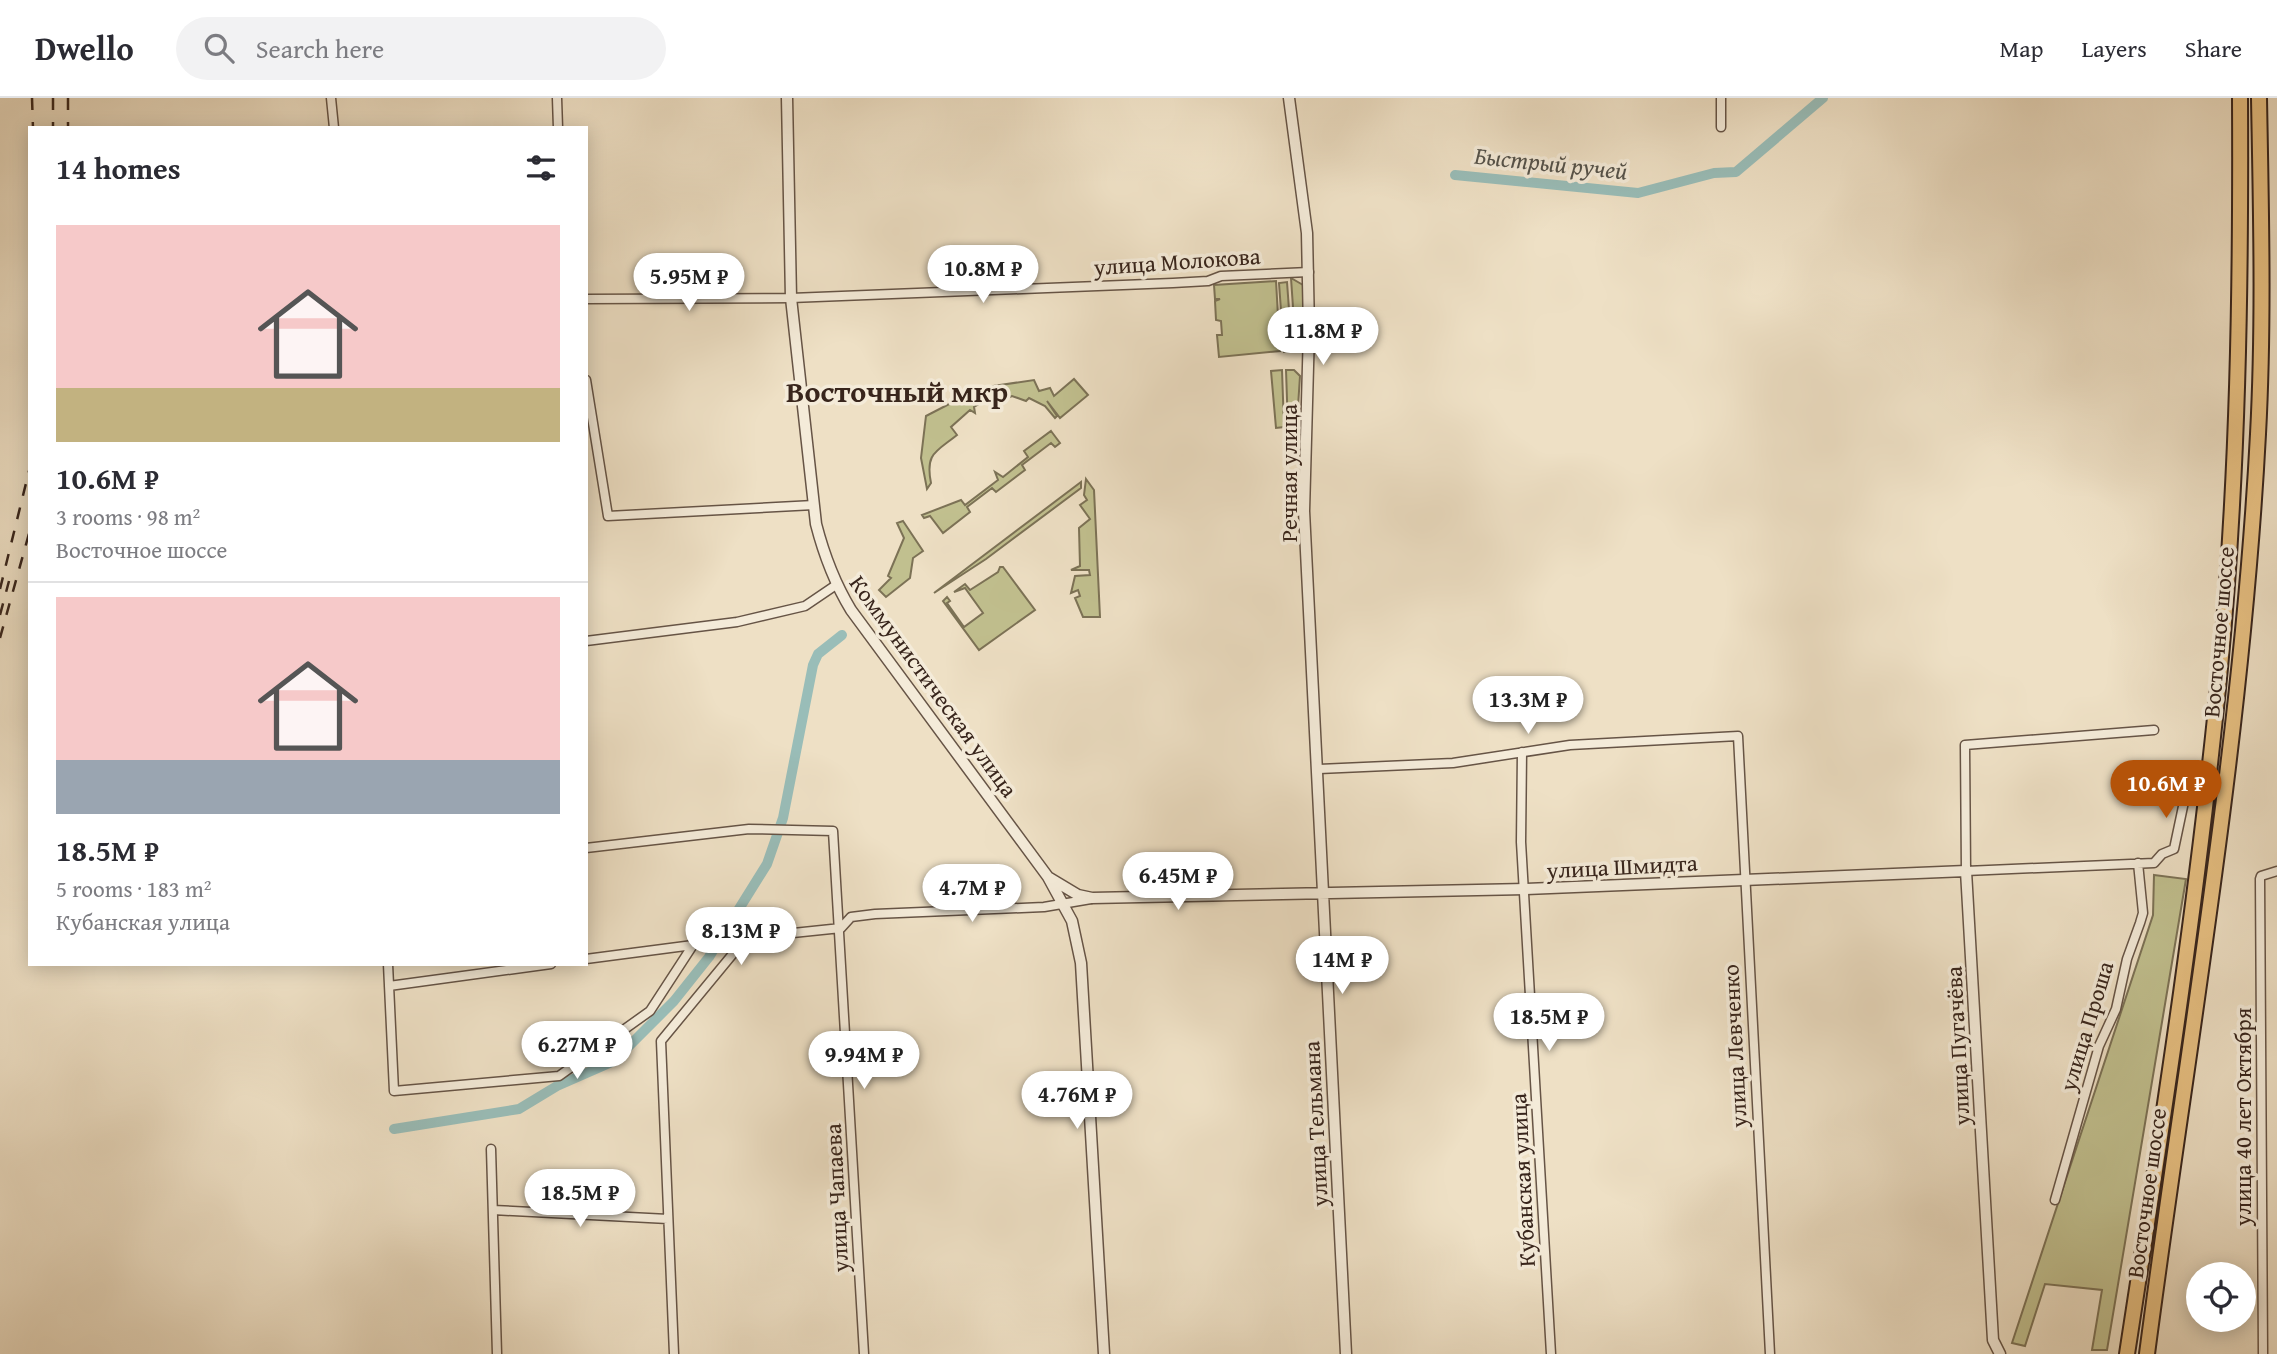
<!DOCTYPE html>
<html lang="en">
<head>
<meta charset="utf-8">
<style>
  body { margin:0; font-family:"Gentium Book Plus",serif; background:#f2f2f3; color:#2b2b33; height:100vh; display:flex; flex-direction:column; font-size:26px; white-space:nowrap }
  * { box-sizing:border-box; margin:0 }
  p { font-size:23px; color:#7c7c81 }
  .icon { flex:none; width:38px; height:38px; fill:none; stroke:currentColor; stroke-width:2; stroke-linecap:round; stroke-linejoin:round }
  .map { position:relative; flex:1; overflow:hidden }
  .sheet { position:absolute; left:28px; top:28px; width:560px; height:840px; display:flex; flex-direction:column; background:#fff; border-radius:0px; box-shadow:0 4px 18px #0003 }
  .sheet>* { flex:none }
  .buttons { position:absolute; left:2186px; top:1164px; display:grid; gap:14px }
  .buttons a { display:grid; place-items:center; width:70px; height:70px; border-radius:50%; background:#fff; box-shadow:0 4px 18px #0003; font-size:35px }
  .price { position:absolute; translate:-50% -60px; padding:0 16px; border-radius:24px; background:#fff; color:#222; font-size:23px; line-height:46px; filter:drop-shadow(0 2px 4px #0008) }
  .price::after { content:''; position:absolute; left:50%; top:42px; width:21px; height:16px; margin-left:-10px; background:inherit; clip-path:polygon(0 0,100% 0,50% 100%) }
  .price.active { background:#b45309; color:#fff }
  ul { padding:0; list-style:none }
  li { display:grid; align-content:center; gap:14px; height:371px; padding:0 28px }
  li+li { border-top:2px solid #e1e1e2 }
  li span { display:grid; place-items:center; height:217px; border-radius:0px; color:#555 }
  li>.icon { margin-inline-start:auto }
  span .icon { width:126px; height:126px; fill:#fffc; stroke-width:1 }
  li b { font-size:30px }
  h2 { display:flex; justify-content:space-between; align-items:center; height:84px; padding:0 28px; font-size:30px }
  header { display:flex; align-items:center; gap:42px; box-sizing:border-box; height:98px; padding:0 35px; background:#fff; border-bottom:2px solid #e1e1e2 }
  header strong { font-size:33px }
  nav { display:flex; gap:38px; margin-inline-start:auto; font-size:24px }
  .search { width:490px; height:63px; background:#f2f2f3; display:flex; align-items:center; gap:18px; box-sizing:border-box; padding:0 24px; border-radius:38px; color:#7c7c81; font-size:26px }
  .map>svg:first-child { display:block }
</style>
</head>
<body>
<header>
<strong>Dwello</strong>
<div class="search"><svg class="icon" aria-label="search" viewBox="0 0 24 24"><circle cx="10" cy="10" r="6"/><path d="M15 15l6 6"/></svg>Search here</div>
<nav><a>Map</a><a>Layers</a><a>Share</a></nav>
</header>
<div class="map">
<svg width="2277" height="1256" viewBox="0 0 2277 1256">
  <rect width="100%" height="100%" fill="#eee0c5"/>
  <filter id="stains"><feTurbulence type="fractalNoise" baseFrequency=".00286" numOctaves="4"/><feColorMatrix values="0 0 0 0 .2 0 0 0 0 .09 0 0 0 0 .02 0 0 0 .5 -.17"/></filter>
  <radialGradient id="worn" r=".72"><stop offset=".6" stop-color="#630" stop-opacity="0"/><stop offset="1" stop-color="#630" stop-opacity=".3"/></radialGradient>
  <!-- green -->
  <path fill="#c1c08f" stroke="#7c7256" stroke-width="2" d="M1291 180 1303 187V252L1296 253Z
    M1276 183 1280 253 1219 259 1217 237H1222L1221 223 1216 222 1215 203 1220 201H1215L1214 187Z
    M1287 184 1292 253 1284 254 1279 185Z
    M1282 272 1284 329 1276 330 1271 273Z
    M1286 272H1294L1300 278 1296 339 1288 331Z
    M1074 281 1088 297 1060 320 1047 303 1057 318 1055 320 1045 308 1029 300 1026 303 1012 298 995 306 991 299 974 309 975 315 970 312 951 329 957 337C936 354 925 355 931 385L927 391 921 360 926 318 980 290 1034 282 1039 293 1050 290 1054 298Z
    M1051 333 1060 345 1055 349 1051 345 1022 367 1025 372 996 394 992 390 967 409 970 414 943 435 930 418 924 420 922 417 961 402 965 407 998 382 995 374 1003 379 1028 359 1024 353Z
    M1086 381 1094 392 1100 519H1083L1075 500 1080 498 1078 492 1071 495 1075 478 1090 477 1089 472H1071L1080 468 1079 430 1090 421 1080 407 1087 402 1084 397Z
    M1081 384V390L986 461 934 495Z
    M903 423 923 453 913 460 910 480 886 499 879 492 891 480 888 478 904 440 897 425Z
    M1000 469H1003L1035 512 979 552 943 503 947 499 950 503 947 505 964 529 983 515 965 490 954 494 965 486 970 492 998 474Z
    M2154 777 2186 781 2107 1252H2092L2102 1192 2045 1186 2025 1248 2012 1245 2153 817Z"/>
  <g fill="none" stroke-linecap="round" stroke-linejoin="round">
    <!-- canal -->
    <path stroke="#99bdb8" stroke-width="10" d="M1455 77 1638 95 1714 75 1736 74 1823 0
      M394 1031 519 1011 557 988 614 963 674 903 709 859 767 766 783 720 813 567 818 556 842 537"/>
    <!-- minor casing -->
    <g stroke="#665446" stroke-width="11">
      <path id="minor" d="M331 0 334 30
        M557 0 558 30
        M1721 0V29
        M586 201 791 200 1173 185 1208 183 1221 178 1309 174
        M586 282 608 418 814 407
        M586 543 737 524 805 508 836 487
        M2154 632 1965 647 1966 773 2154 765 2162 756 2174 751 2189 680
        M1522 654 1521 744 1551 1256
        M1319 671 1453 665 1570 647 1738 638 1770 1256
        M586 750 749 731 833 733 864 1256
        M586 861 693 847
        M388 866 394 993 559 978 650 913 693 847
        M389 888 551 866
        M491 1051 497 1256
        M2055 1102 2099 948 2116 911 2127 861 2140 825 2143 815 2138 765
        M493 1112 668 1121
        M674 1256 661 943 746 840 841 830 851 819 875 816 1044 809 1091 801
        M2263 1256 2260 781 2261 778 2277 773"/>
    </g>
    <!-- tertiary casing -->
    <g stroke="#665446" stroke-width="13">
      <path id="tertiary" d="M787 0 791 200 816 426C824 457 834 484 851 512L1048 779 1072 823 1081 865 1104 1256
        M1289 0 1307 135 1309 232 1304 413 1346 1256
        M1048 779 1078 797 1092 800 1526 791 1966 773 1993 1242 2000 1256"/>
    </g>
    <!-- trunk casing -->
    <g stroke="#38251c" stroke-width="18">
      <path id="trunk" d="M2127 1256C2162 1028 2198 800 2220 570 2238 380 2241 191 2240 0
        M2147 1256C2187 950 2242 645 2258 336 2264 224 2261 112 2259 0"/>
    </g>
    <!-- minor -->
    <use href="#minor" stroke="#f4ebd9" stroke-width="8"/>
    <!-- tertiary -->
    <use href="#tertiary" stroke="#f4ebd9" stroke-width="10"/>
    <!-- trunk -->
    <use href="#trunk" stroke="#e7c082" stroke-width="14"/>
    <!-- rail -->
    <path stroke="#38251c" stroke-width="2.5" stroke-dasharray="12 12" stroke-linecap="butt" d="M32 0 33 30
      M53 0V30
      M68 0V30
      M0 491 30 369
      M0 517 9 483
      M0 540 30 432"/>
  </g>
  <g text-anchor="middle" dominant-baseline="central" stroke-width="7" stroke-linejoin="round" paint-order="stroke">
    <!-- street labels -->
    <g font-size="23" fill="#38251c" stroke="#f4ebd9">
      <text transform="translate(1177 163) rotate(-4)">улица Молокова</text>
      <text transform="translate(1288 375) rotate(-90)">Речная улица</text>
      <text transform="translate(2218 534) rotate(-85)">Восточное шоссе</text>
      <text transform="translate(934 588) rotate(54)">Коммунистическая улица</text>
      <text transform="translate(1622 768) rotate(-3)">улица Шмидта</text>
      <text transform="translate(2086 928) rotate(-73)">улица Проша</text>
      <text transform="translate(1734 948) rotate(-93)">улица Левченко</text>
      <text transform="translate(1957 948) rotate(-93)">улица Пугачёва</text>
      <text transform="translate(2242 1019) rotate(-90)">улица 40 лет Октября</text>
      <text transform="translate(1315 1026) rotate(-93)">улица Тельмана</text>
      <text transform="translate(1522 1082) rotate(-93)">Кубанская улица</text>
      <text transform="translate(2146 1095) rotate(-82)">Восточное шоссе</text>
      <text transform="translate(836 1100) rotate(-93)">улица Чапаева</text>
    </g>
    <!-- water labels -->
    <g font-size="24" font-style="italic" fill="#55534b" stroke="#f4ebd9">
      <text transform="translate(1551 65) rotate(6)">Быстрый ручей</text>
    </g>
    <!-- district labels -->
    <g font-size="30" font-weight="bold" fill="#38251c" stroke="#f4ebd9">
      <text x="897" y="293">Восточный мкр</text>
    </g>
  </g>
  <rect width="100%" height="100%" filter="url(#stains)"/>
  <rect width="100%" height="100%" fill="url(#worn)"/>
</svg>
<div class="buttons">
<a><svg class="icon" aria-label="locate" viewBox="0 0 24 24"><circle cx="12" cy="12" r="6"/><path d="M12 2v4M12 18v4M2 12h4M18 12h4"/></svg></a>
</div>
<b class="price" style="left:983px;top:207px">10.8M ₽</b>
<b class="price" style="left:689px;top:215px">5.95M ₽</b>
<b class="price" style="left:1323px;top:269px">11.8M ₽</b>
<b class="price" style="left:1528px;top:638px">13.3M ₽</b>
<b class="price active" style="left:2166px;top:722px">10.6M ₽</b>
<b class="price" style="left:1178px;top:814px">6.45M ₽</b>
<b class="price" style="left:972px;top:826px">4.7M ₽</b>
<b class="price" style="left:741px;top:869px">8.13M ₽</b>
<b class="price" style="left:1342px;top:898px">14M ₽</b>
<b class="price" style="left:1549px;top:955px">18.5M ₽</b>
<b class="price" style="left:577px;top:983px">6.27M ₽</b>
<b class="price" style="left:864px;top:993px">9.94M ₽</b>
<b class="price" style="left:1077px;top:1033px">4.76M ₽</b>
<b class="price" style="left:580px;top:1131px">18.5M ₽</b>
<section class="sheet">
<h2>14 homes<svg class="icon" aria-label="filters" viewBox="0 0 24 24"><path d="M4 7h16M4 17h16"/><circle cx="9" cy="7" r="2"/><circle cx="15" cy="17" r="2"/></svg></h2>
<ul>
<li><span style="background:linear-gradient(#f6c9c9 75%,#c2b280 0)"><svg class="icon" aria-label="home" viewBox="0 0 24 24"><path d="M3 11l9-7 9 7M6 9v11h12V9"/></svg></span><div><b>10.6M ₽</b><p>3 rooms · 98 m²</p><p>Восточное шоссе</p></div></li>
<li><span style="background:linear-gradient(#f6c9c9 75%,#9aa5b1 0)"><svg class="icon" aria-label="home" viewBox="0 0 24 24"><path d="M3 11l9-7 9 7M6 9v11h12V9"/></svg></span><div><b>18.5M ₽</b><p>5 rooms · 183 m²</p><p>Кубанская улица</p></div></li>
</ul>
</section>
</div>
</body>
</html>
